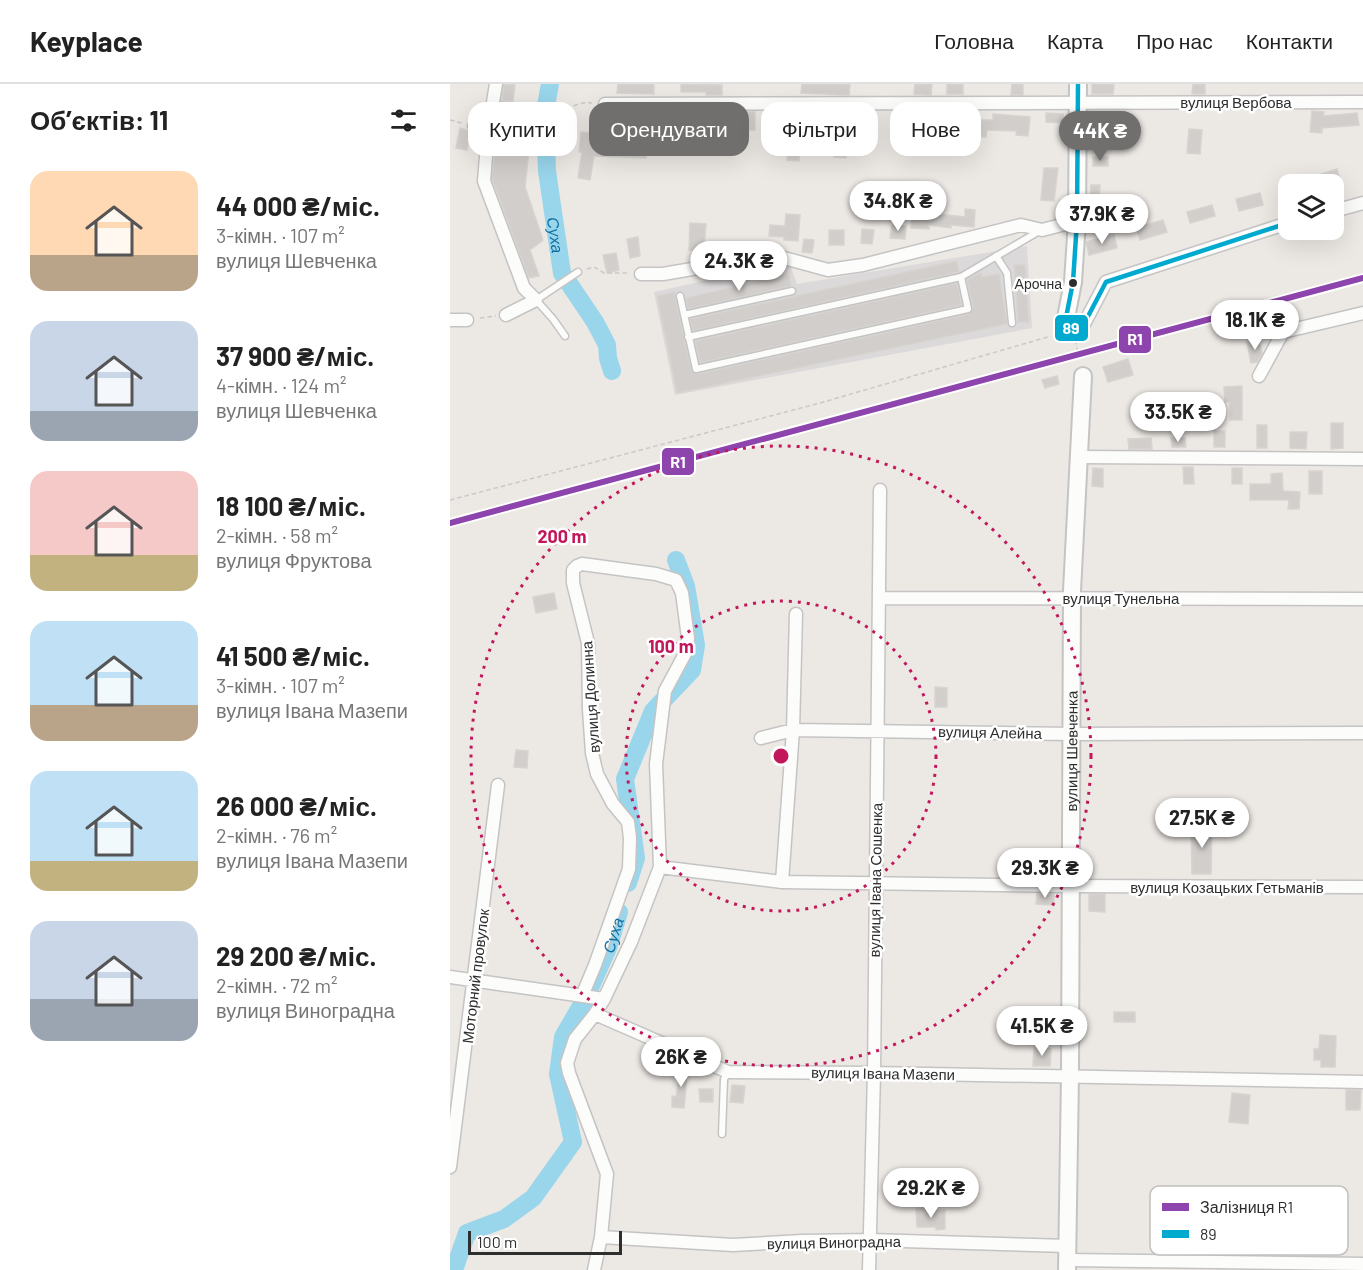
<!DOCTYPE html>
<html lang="uk">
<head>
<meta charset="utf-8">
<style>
  body { margin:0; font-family:Barlow,sans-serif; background:#f2f2f2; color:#222; height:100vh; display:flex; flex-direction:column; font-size:22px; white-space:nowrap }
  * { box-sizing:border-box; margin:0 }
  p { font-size:20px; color:#767676 }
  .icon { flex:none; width:33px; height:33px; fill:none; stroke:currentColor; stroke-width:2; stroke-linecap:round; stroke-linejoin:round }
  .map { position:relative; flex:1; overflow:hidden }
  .sheet { display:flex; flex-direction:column; background:#fff; width:450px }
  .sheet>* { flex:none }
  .guide { position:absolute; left:18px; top:18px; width:570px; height:54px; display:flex; gap:12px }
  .buttons { position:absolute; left:828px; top:90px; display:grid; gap:12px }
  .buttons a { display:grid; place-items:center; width:66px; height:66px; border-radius:12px; background:#fff; box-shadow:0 6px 24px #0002; font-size:30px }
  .scale { position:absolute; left:18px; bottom:15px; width:154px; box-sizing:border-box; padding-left:6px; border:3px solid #2e2e2e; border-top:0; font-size:16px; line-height:21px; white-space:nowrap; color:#2e2e2e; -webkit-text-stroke:4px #fff; paint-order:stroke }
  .price { position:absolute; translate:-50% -51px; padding:0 14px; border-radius:21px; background:#fff; color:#222; font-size:20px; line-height:39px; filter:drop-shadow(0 2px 3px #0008) }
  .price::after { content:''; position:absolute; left:50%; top:36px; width:18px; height:14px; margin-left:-9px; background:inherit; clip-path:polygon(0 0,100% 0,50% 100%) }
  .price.selected { background:#706f6e; color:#fff }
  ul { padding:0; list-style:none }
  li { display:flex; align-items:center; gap:18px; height:150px; padding:0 30px }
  li span { display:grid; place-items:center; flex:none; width:168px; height:120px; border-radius:18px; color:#555 }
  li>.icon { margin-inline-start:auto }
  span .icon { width:72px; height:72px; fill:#fffc; stroke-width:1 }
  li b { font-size:26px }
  h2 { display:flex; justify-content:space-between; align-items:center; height:72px; padding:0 30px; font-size:26px }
  .tag { padding:0 21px; border-radius:18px; background:#fff; box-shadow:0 6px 24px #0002; font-size:21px; line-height:54px }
  .tag.selected { background:#706f6e; color:#fff }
  header { display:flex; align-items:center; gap:36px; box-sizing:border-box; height:84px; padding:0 30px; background:#fff; border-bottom:2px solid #e0e0e0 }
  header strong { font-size:28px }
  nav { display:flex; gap:33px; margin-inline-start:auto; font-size:21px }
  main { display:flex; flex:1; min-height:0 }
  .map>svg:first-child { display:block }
</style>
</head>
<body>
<header>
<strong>Keyplace</strong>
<nav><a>Головна</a><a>Карта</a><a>Про нас</a><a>Контакти</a></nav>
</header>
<main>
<section class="sheet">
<h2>Об’єктів: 11<svg class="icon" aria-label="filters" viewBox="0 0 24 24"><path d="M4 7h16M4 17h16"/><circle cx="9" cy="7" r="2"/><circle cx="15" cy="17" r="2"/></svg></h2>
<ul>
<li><span style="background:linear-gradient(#ffd9b3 70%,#b9a48a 0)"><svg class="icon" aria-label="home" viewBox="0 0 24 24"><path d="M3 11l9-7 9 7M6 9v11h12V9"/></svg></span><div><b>44 000 ₴/міс.</b><p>3-кімн. · 107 m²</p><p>вулиця Шевченка</p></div></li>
<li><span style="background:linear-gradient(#c9d6e8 75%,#9aa5b1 0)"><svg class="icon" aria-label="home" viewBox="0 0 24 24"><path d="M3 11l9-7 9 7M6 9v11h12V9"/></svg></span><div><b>37 900 ₴/міс.</b><p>4-кімн. · 124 m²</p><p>вулиця Шевченка</p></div></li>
<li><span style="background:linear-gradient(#f6c9c9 70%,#c2b280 0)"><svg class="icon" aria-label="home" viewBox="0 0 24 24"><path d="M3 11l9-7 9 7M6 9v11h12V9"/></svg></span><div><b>18 100 ₴/міс.</b><p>2-кімн. · 58 m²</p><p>вулиця Фруктова</p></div></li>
<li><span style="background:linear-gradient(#bfe0f5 70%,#b9a48a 0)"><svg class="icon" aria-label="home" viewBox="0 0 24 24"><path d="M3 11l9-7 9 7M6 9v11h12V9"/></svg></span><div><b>41 500 ₴/міс.</b><p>3-кімн. · 107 m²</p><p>вулиця Івана Мазепи</p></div></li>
<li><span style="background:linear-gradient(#bfe0f5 75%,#c2b280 0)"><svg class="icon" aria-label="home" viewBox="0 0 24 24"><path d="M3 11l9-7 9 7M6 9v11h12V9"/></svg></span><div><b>26 000 ₴/міс.</b><p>2-кімн. · 76 m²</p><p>вулиця Івана Мазепи</p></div></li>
<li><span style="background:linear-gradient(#c9d6e8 65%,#9aa5b1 0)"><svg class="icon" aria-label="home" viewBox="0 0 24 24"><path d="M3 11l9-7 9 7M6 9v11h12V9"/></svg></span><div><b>29 200 ₴/міс.</b><p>2-кімн. · 72 m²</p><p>вулиця Виноградна</p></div></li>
</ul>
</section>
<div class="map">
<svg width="913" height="1186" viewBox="0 0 913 1186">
  <rect width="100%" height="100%" fill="#ece8e4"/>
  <!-- industrial -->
  <path fill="#dcd9db" d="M577 162 582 244 225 311 204 208 339 178 347 200Z"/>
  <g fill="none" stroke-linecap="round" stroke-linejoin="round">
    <!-- river -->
    <g stroke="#99d6ec" stroke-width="18">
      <path id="s1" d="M100 0 95 27 97 87 112 189 145 238 157 261 158 274 162 287"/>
      <path d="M178 799 186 774 175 695 203 627 242 586 246 561 236 502 226 476"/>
      <path id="s2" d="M4 1186 17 1149 54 1135 83 1114 123 1058 108 990 113 953 135 915 158 864 169 828"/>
    </g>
  </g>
  <!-- building -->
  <path fill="#d1cecb" stroke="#d7d4d0" stroke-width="1.5" d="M54 0H65L63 17 52 16Z
    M168 0H204V10L167 9Z
    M231 0 272 1V11H256V8H231Z
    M352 0H400L399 11 351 9Z
    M465 0H482L481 11 464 10Z
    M497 0H513V10H497Z
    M562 0H573V11H561Z
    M642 0H664L663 10H642Z
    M743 0H755V10H742Z
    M862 27 874 28 873 32 907 29 909 41 872 44V49L860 48Z
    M68 28 83 30 75 103 93 156 80 166 89 192 79 194 42 95 48 39 67 42Z
    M294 28H305V46H294Z
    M349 28 382 29 381 49 372 48 373 38 348 37Z
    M596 29 613 30V39L596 38Z
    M543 30 580 33 578 52 566 51 567 47 537 46 536 53H522V36H543Z
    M443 31 494 33V49L467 48V44H443Z
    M231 40 267 42V69H251V56H230Z
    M650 43 669 45 668 56 650 54Z
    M10 44 20 47 17 66 6 64Z
    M739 45 752 46 750 70 737 69Z
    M185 46H197L196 74 144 72 140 96 128 94 132 68H129L131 48 144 49 143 52 185 54Z
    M385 50H397L396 74 384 73Z
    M338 59 350 60 349 77 337 76Z
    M643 73H658V82H643Z
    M594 84H608L604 117 591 116Z
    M887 85 890 95 873 100 871 90Z
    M641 101H650L649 116H640Z
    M810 109 813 121 789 127 786 115Z
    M762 121 765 132 740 139 737 128Z
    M515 125 525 126 524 143 501 141V144L479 141V145L461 144 462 127 515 133Z
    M336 130 350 131 348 157 334 156V153L319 152 320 141 335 142Z
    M713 136 717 148 690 156 686 144Z
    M240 139 256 140 254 167 239 166Z
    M442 141 456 142 455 155 440 154Z
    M412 145 424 146 422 160 411 159Z
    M379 146H394V161H379Z
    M664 150 667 164 639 171 636 158Z
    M188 153 190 172 180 174 177 155Z
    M354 155 364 156 362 169 352 168Z
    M166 169 169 186 157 189 153 171Z
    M507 177 509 188 243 247 240 235Z
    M564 181H575L579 238H568Z
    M531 188 532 193 549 190 557 240 227 309 207 212 224 208 241 286 247 290 519 230 523 224 517 196Z
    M339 190 341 202 238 225 236 214Z
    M507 199 512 221 250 279 245 257Z
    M809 256 812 270 807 278 801 279 797 258Z
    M678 275 683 291 658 298 653 283Z
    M607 292 609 300 595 304 592 296Z
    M792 302V336H780V318H775L774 303Z
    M881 339H893V364L881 365Z
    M807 341H817V364H807Z
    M764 347H775V363H764Z
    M840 348H857L856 365 840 364Z
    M701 354 702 365H679L678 355Z
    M721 354H735L736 363H722Z
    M733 383H743L744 400H734Z
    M643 384 653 385V403L642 402Z
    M782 384H792V400H782Z
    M859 387H872V410H859Z
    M832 389 833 407 850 408 849 425H838L839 416H800V400H821V390Z
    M104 509 107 525 86 529 83 513Z
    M485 603 497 604V623H485Z
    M66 666 78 667 77 684 64 683Z
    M762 741 761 790H742L741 742Z
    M587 810H604V821L586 820Z
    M639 810H655V828L639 827Z
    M664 928H685V938H664Z
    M870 951 886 952 885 983H871V976H864V965H869Z
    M584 964 601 965 600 982H583Z
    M232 979 238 980 234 1024 222 1023V1012L226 1013Z
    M282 1001 295 1002 293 1019 280 1018Z
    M249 1005H263V1018H250Z
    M896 1006H911L910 1026H896Z
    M782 1009 800 1011 798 1040 779 1038Z
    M466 1124H475V1127L495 1126V1145L486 1146V1143H467Z"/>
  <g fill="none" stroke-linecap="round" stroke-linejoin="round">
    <!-- lane casing -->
    <g stroke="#c5c4c5" stroke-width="9">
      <path id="lane" d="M43 21 72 23
        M21 42 38 48
        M546 172 557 189 562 239
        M230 212 246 285 518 225 511 193
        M234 231 342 207
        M115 252 103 235 86 216 128 188
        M238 253 511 193 591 146
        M272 1050 274 995 278 988"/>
    </g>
    <!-- street casing -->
    <g stroke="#c5c4c5" stroke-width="15">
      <path id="street" d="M46 0 38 48 34 97 74 204 86 216 56 231
        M155 20 913 18
        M884 127 913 119
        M191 190H213L323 171 378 186 413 181 571 141 592 146 627 137
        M0 236H17
        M614 244H628L634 240 656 198 838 139
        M809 292 833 248 913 229
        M629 373 913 375
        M429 514 913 515
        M311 654 343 646 621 650 913 649
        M210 783 332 798 620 802 913 803
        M332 798 343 646 346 530
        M0 893 154 915
        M132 912 145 881 179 785 180 754 178 738 163 720 147 690 142 669 139 625 138 559 123 499V486L127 482 132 480 206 490 226 496 232 509 238 554 237 566 215 607 213 623 206 680 210 783 181 858 154 915 145 930 125 955 117 979 119 989 157 1090 151 1153 144 1186
        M145 930 278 988 424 989 913 998
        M0 1083 48 701
        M151 1153 283 1161 352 1157 421 1156 618 1162
        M618 1176 913 1180
        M419 1186 424 989 430 406"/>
    </g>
    <!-- secondary casing -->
    <g stroke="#c5c4c5" stroke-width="20">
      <g id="secondary">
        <path d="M614 244 623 198 627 137 628 0"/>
        <path id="s3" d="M617 1186 620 992 622 507 633 292"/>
      </g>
    </g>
    <!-- path -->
    <path stroke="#c9c9c8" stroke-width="1.5" stroke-dasharray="4.5 3" stroke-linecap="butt" d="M79 23C91 24 102 26 114 24 124 23 132 17 142 19
      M0 36 12 39
      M137 185 144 183 154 189H178
      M30 234 46 232
      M625 256 630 278
      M0 416 370 319 601 252"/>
    <!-- lane -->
    <use href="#lane" stroke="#fcfcfb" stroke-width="6"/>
    <!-- street -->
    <use href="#street" stroke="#fcfcfb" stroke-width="12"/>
    <!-- secondary -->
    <use href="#secondary" stroke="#fcfcfb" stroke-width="16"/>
    <!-- bus-1 casing -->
    <g stroke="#fff" stroke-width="9">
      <path id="bus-1" d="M628 0 627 137 623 198 614 244H628L634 240 656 198 838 139"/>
    </g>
    <!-- bus-1 -->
    <use href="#bus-1" stroke="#00a9ce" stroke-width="4.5"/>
    <!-- rail-1 casing -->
    <g stroke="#fff" stroke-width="10">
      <path id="rail-1" d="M0 439 913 194"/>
    </g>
    <!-- rail-1 -->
    <use href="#rail-1" stroke="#8e44ad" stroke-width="6"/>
  </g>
  <!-- distance rings -->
  <g fill="none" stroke="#c2185b" stroke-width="3" stroke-dasharray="3 6">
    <circle cx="331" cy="672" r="155"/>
    <circle cx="331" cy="672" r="310"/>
  </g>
  <!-- markers -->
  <circle fill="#2e2e2e" stroke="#fff" stroke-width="2" cx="623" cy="199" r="5"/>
  <g text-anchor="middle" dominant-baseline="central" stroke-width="5" stroke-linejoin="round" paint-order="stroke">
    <!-- bus labels -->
    <g font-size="14" fill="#2e2e2e" stroke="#fff" text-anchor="end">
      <text x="612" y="199">Арочна</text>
    </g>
    <!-- street labels -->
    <g font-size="15" fill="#2e2e2e" stroke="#fff">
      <text x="786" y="18">вулиця Вербова</text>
      <text x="671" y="514">вулиця Тунельна</text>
      <text transform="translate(140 613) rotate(-94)">вулиця Долинна</text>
      <text transform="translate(540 648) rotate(1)">вулиця Алейна</text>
      <text stroke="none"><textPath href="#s3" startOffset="519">вулиця Шевченка</textPath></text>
      <text transform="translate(425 796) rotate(-89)">вулиця Івана Сошенка</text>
      <text x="777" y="803">вулиця Козацьких Гетьманів</text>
      <text transform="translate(25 892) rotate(-83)">Моторний провулок</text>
      <text transform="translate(433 989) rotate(1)">вулиця Івана Мазепи</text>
      <text transform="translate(384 1158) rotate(-1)">вулиця Виноградна</text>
    </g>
    <!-- water labels -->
    <g font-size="16" font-style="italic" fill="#0d6fa3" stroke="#fff">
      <text stroke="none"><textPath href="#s1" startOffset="152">Суха</textPath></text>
      <text stroke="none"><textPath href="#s2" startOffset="404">Суха</textPath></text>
    </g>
  </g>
  <!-- legend -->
  <rect x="700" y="1102" width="198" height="69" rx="9" fill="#fff" stroke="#c0c0c0" stroke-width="1.5"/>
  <rect x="712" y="1119" width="27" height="8" fill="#8e44ad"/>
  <rect x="712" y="1146" width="27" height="8" fill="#00a9ce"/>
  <g font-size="16" fill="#2e2e2e">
    <text x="750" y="1129">Залізниця R1</text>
    <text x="750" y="1156">89</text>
  </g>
  <circle cx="331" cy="672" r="9" fill="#c2185b" stroke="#fff" stroke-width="3"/>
  <g font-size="18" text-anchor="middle" font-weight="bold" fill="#c2185b" stroke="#fff" stroke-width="5" stroke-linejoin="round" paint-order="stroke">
    <text x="112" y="459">200 m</text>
    <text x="221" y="569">100 m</text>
  </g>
  <g stroke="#fff" stroke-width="2">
    <rect x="604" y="230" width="35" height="28" rx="6" fill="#00a9ce"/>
    <rect x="668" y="241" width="34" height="29" rx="6" fill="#8e44ad"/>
    <rect x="211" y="363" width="34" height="29" rx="6" fill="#8e44ad"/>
  </g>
  <g font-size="16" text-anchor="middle" font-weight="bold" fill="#fff">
    <text x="621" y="250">89</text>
    <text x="685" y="261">R1</text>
    <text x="228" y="384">R1</text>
  </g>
</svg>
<div class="buttons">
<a><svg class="icon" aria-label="layers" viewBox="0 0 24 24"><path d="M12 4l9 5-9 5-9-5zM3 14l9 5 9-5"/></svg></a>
</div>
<div class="scale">100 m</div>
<b class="price selected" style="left:650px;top:78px">44K ₴</b>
<b class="price" style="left:448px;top:148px">34.8K ₴</b>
<b class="price" style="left:652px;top:161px">37.9K ₴</b>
<b class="price" style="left:289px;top:208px">24.3K ₴</b>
<b class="price" style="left:805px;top:267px">18.1K ₴</b>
<b class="price" style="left:728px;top:359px">33.5K ₴</b>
<b class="price" style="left:752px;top:765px">27.5K ₴</b>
<b class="price" style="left:595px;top:815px">29.3K ₴</b>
<b class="price" style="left:592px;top:973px">41.5K ₴</b>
<b class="price" style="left:231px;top:1004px">26K ₴</b>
<b class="price" style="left:481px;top:1135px">29.2K ₴</b>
<div class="guide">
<a class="tag">Купити</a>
<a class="tag selected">Орендувати</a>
<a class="tag">Фільтри</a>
<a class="tag">Нове</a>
</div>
</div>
</main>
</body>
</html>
